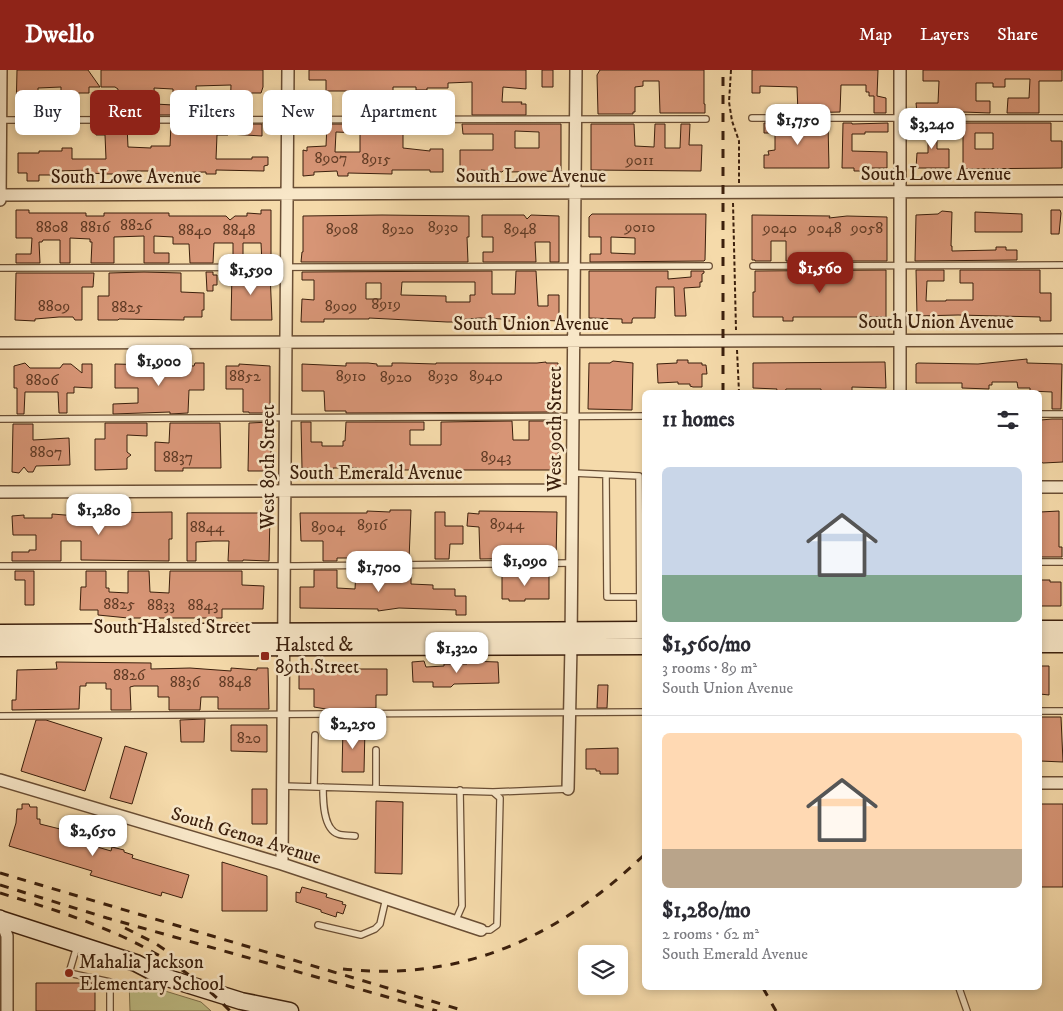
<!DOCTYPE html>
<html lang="en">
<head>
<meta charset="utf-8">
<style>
  body { margin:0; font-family:"IM FELL DW Pica",serif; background:#f2f2f3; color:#2b2b33; height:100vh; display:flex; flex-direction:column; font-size:19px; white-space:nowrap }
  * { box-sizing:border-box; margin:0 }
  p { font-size:16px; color:#7c7c81 }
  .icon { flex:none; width:28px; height:28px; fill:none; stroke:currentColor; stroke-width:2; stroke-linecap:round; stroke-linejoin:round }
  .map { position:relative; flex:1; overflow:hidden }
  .side { position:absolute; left:642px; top:320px; width:400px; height:600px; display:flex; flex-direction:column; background:#fff; border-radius:8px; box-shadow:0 2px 8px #0003 }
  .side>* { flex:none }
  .hud { position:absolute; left:15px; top:20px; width:475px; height:45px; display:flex; gap:10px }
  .fabs { position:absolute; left:578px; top:875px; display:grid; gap:10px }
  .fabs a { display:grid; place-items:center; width:50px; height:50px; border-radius:8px; background:#fff; box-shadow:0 2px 8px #0003; font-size:25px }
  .price { position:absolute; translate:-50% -42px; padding:0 11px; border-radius:10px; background:#fff; color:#222; font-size:16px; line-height:32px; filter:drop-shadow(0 1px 2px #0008) }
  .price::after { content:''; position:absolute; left:50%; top:30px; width:15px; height:11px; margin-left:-8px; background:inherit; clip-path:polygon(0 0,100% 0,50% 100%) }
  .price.on { background:#8f2418; color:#fff }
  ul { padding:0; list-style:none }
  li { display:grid; align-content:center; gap:10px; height:265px; padding:0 20px }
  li+li { border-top:1px solid #e1e1e2 }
  li span { display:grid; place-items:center; height:155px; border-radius:8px; color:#555 }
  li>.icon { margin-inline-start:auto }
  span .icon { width:90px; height:90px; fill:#fffc; stroke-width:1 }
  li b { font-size:21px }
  h2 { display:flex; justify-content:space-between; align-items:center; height:60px; padding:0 20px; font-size:21px }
  .chip { padding:0 18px; border-radius:8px; background:#fff; box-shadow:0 2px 8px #0003; font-size:18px; line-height:45px }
  .chip.on { background:#8f2418; color:#fff }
  header { display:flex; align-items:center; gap:30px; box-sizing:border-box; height:70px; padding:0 25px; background:#8f2418; color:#fff }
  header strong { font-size:24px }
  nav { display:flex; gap:28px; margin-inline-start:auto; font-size:18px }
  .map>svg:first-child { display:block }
</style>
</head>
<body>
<header>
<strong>Dwello</strong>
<nav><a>Map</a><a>Layers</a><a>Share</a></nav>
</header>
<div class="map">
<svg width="1063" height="941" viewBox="0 0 1063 941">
  <rect width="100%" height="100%" fill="#f5daaa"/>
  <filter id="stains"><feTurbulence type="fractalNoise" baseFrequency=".004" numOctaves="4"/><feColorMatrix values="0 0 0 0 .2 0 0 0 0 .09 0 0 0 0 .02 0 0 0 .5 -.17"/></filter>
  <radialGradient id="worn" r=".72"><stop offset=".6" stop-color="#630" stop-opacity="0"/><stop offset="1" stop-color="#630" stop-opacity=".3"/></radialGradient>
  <!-- green -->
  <path fill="#bfbe86" stroke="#7d6e49" d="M129 910 201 932 211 941H130Z"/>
  <!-- building -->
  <path fill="#d79576" stroke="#3b1f0c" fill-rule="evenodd" d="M17 0H88L100 17H89V23H74V44L16 45ZM61 17V35H38V18Z
    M101 0H263V17L261 23H240L239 45H230L231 15 196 16 197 45H158V42H140L139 45H101V35H117L118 19 115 17H101ZM154 18 173 19V35L155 34Z
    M309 0H526V19L503 17 502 32H522L521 34H526V45H472V12L448 13V18H427V20H416V17H393V34L413 35V45H360V21H326V10H309Z
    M542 0H553V17H542Z
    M600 0H704V34H705V43H660L659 11H643V16L635 17V42H633V44H598L597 5Z
    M752 0H878L877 26 886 28V43H874V26H869V22H866V15H841L840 42 798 43 797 17 760 16V23H752Z
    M923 0H1062V11H1039V43H1007L1008 28H1029L1030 9H1005V17H993V13H976V31H990V43L936 41V43H917L916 33H938L939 11H923Z
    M764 53H828L829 98H764V85H769L768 81 775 80V63H764Z
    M843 53H852V54L888 53V62H865V64H852V81L887 82V98H868V101H854V98H842Z
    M917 53H937V79H949V98H916L917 83H928V62H916Z
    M963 53H1051V71H1062V98L963 99ZM975 63H993V79H975Z
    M171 54H262V66L228 64V65H217L216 89H252V87H268V95L264 96V101L216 100V104H206V102L152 103 151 101H127V104H106L90 103V100L59 101V105H39V111H27V103H18V83H39V81H62V78H72V89H106L105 65H96L95 56 127 55 128 77 151 78V76H170Z
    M327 54H416L415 64 403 63V78L430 81V79H443V102H430V100H392V104L348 103V106H338L337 101 314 102V105L303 106V80L307 81V77L326 76ZM336 62 360 63V82H335Z
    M462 54H561V101L509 102 505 99 502 102 481 100V103H475V104L460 105V80H493V64H463ZM515 61 539 62V78H515Z
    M591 54H634L635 76 654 77 655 54H665V78H680L681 54H690L689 75H702L701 101 591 100Z
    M16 140H29V143H86V146H104V143H169V146H226L230 150 235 146H247V143L261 144V140H271V193H262L261 173H243V193H233V173H214L213 193H190L189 174H173V167L154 166V183H169V193H144V166L114 167V193H91L92 172H90V169L70 168V193H60V170H43L42 172H39L40 193H16V184H31L32 168H16Z
    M1051 140H1060L1061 143 1059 164H1051Z
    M942 141 952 142 951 176H952V181L996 180V177H1006V180H1017V190L915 191 916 145 938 144Z
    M975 142 1022 144V162H975Z
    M592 144H706L705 190 704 191 590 192V184H601V167H589V147ZM611 167 635 168V184L611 183Z
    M382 145 469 146V167H467L468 192H301L302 182H303V146Z
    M482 145H524L527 149 531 145 559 146V192H550V172H535L536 192H483V182H493V167H482Z
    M752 145 830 146 829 148 847 146 887 147V191H786V171H771V191H755V190H752Z
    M886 200V247H793V251H783V247H753V222H755V201Z
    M916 200H944V211H927L926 231H946V230H973V213H960V200H1040V223H1051V251H1040V247L958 245 917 246Z
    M492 201V224H515L516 201H536L538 236H548V225H559V251L513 249V251H504L503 249 480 248 456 250V252H447L369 248V249H324V252H301L302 229 314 230V210H302V202ZM402 212H475V225H470V232H446V226L401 225ZM366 213H381V229H366Z
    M589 201H668V209L691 207V201H704V203L702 204V212H700V217L684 218 686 246H675L674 217H656L655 248H633L632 250V253H622V249L589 248Z
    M144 202 181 203V222L204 223V240H202V247H184V250L119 249 118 250H98V226H109V203Z
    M206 202H213V205H217V215H213V221H207Z
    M233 202H270L272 250H231L232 203Z
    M16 203H94L93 217H82V250H75L73 247H59L35 249V251L15 250Z
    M1027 289V293L1062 294 1061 339H1052V322L1030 321V318H1018L1017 312H992V315H989V319L962 318V313H916V294L918 293 978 294Z
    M677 290H688V293H702V295H706L707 304H702V317H693L690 316V314H678V312L658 313 657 294 677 293Z
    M613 291 633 293 632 340 588 339 589 293H610Z
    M546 292V293H558V342L346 343V341H325L324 321H302V294L346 296V293H368L377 294V296H392V293H402L436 294V293H537Z
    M885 292 886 318 852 317V322H821V319H786L785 322H776L777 319 753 318V293Z
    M25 293 30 298H60L63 294H71L82 303V294H92V318L74 317V323H67V343H59L58 322H25L24 344H17V318H14V296Z
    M195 293H204V320H189L188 343 170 344V342L113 344V334L138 333V318H115V294L194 296Z
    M239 294 270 296V343H249V342H243V319H226V296H239Z
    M1052 349H1063V392L1043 393 1041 392V350Z
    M512 351 513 370H529V351H558V397H555V400H359L357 398H333V400L302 398 301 352H311V372H322V376H343V371H345L346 352H424V360H410V375H441V352Z
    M271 352V401H248L249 353Z
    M105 353H147V366L127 365V382L131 385 127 388V399L95 400V369H105Z
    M170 353H220L221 398H183V401H155V372L169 373Z
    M13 354H33V370L69 368 70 395 36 396 33 402H28L24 397 19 403 12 402Z
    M390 440H411L409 490 356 491V488H337V491H323V471H301L300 443H367V441L390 442Z
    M479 441 557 442 556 488 480 489 479 457 467 456 468 443 479 444Z
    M1059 441V477H1062V487H1040V442Z
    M172 442V469H169V491L81 490V471H61V491H12V482H29V480H36V465H13L12 446 24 445V448H52V444L91 447V443Z
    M435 442H445V456H463V474H450L449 489H435Z
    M187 443H270L269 491 243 490V491H228L229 471H213L196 472V491H187Z
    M411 499V514L433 515V519H455V526H466V545H456V540L399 538 378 541V539L300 538V517H314V500H337V518L355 519 356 500Z
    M15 501H34V535H25V510H15Z
    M86 501H106V518H109V522L128 523V501H149L150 522 169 523 170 501H242V515L264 516 263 539H222V548H128L98 545V540H80L81 517H86Z
    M502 505H549V529H525V531H509V529H502Z
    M1041 510H1050V512H1061V536H1040Z
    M424 591 426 597 444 596V594H467V591L498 592 499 613 454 614 451 617H433V612H413L412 592Z
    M56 592 151 593V599L190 598 231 601V598L257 600V598H268L269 639H218V627H201L200 640H169V627H158V616H134L130 617 131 640H111V619H106V613H86V616H80L79 639 12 640V630H16L17 600 57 599Z
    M1040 596H1049V625L1040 624Z
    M299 599H387V625H376V638L326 639 314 637V619H299Z
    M598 615H608L607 638H597Z
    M1040 647H1061L1063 692 1040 691Z
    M205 649 204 672H181L180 650Z
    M36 650H46L102 668 85 721 21 701Z
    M231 655H267V682L231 681Z
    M343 657 365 658 364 702H342Z
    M125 676 147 683 132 734 110 728Z
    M618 678V704H600V701H596V699H586V679Z
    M252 719H267V754H252Z
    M376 731 403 732 402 804 375 803Z
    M22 734H29L30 737H37V749H40V754L72 762 70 769 111 781 112 777 124 780V782L133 785 132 788 189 805 182 828 162 822 161 826 90 805 92 801 9 776 16 753 17 739H22Z
    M1040 734H1063V817H1040Z
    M222 792 267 806V841H222Z
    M302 817 327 824 326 827 343 832 342 834 346 835 343 844 337 842 336 847 321 842V840L296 832V822L300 823Z
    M36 913H95V941H36Z"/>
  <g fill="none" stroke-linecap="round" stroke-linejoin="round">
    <!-- lane casing -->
    <g stroke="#6a4e34" stroke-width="8">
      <path id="lane" d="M752 48H1063
        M1 50 706 49
        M753 196 1063 195
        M0 198 709 196
        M1040 344H1063
        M0 349 645 346
        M573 403 639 406 640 558
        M606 405 607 527H645
        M1040 492H1063
        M0 496H296L572 493
        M1040 641H1063
        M0 646 645 642
        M282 716 493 722 500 728 497 855 490 860H481
        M314 716 315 665
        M323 717C323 730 323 759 338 764 343 766 350 765 355 766
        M376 718V680
        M493 722 568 719
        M455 852 462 836 460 720
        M318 855 361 865 375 859 380 854 386 828
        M77 876 69 903 110 912V941
        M959 918 967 941"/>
    </g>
    <!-- street casing -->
    <g stroke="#6a4e34" stroke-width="14">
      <path id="street" d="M900 0V322
        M0 125 1063 121
        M0 130 1 0
        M0 273 1063 270
        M1040 417H1063
        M0 422 572 420
        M0 710 282 794 481 860
        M1040 713H1063
        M568 719 571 576 576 0
        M282 794 288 0
        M0 846 7 866V941"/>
    </g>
    <!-- secondary casing -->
    <g stroke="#3b1f0c" stroke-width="19">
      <path id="secondary" d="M1040 559H1063
        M0 563 645 560
        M1040 574H1063
        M0 578 645 576
        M0 849 136 893 161 906 241 931 290 941"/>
    </g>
    <!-- path -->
    <path stroke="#3b1f0c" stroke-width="2" stroke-dasharray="4 2.5" stroke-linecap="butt" d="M731 0 729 32 732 51 739 71V113
      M733 133 736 260
      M737 280 739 322"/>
    <!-- lane -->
    <use href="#lane" stroke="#f8e7c8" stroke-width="5.5"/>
    <!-- street -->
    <use href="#street" stroke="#f8e7c8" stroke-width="11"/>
    <!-- secondary -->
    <use href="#secondary" stroke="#f8e7c8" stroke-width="16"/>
    <!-- rail -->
    <path stroke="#3b1f0c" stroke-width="3" stroke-dasharray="9 9" stroke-linecap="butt" d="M723 322V0
      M0 803 465 941
      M0 815 107 848 437 941
      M0 823C83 848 169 876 230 941
      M125 858 155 873 171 884
      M343 899C464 912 560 866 645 784
      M763 918 776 941"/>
  </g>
  <!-- markers -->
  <g fill="#8f2418" stroke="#f8e7c8" stroke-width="2">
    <rect x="260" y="581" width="10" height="10" rx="2.5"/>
    <circle cx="69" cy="903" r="5"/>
  </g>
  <g text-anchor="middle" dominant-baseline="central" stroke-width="5" stroke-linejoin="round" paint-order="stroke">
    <!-- number labels -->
    <g font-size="16" fill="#623c26">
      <text x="331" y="88">8907</text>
      <text x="376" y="89">8915</text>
      <text x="640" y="90">9011</text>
      <text x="136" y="155">8826</text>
      <text x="52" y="157">8808</text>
      <text x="95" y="157">8816</text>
      <text x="443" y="157">8930</text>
      <text x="640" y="157">9010</text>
      <text x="780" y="158">9040</text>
      <text x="825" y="158">9048</text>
      <text x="867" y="158">9058</text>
      <text x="342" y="159">8908</text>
      <text x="398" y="159">8920</text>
      <text x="520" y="159">8948</text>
      <text x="195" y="160">8840</text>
      <text x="239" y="160">8848</text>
      <text x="386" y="234">8919</text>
      <text x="54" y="236">8809</text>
      <text x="341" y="236">8909</text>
      <text x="127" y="237">8825</text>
      <text x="245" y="306">8852</text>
      <text x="351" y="306">8910</text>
      <text x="443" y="306">8930</text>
      <text x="486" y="306">8940</text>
      <text x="396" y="307">8920</text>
      <text x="42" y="310">8806</text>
      <text x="46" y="382">8807</text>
      <text x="178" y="387">8837</text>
      <text x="496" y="387">8943</text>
      <text x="507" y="454">8944</text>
      <text x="372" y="455">8916</text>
      <text x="207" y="457">8844</text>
      <text x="328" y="457">8904</text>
      <text x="119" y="534">8825</text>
      <text x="161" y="535">8833</text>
      <text x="203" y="535">8843</text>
      <text x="129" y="605">8826</text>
      <text x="185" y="612">8836</text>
      <text x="235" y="612">8848</text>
      <text x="249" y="668">820</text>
    </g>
    <!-- street labels -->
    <g font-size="19" fill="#3b1f0c" stroke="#f8e7c8">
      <text x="936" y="104">South Lowe Avenue</text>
      <text x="531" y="106">South Lowe Avenue</text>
      <text x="126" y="107">South Lowe Avenue</text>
      <text x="936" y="252">South Union Avenue</text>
      <text x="531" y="254">South Union Avenue</text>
      <text transform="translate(555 359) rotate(-90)">West 90th Street</text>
      <text transform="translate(268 397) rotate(-90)">West 89th Street</text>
      <text x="376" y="403">South Emerald Avenue</text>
      <text x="172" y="557">South Halsted Street</text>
      <text transform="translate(246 766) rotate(17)">South Genoa Avenue</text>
    </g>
    <!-- poi labels -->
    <g font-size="19" fill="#3b1f0c" stroke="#f8e7c8" text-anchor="start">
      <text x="275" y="575">Halsted &amp;<tspan x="275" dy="22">89th Street</tspan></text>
      <text x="79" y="892">Mahalia Jackson<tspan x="79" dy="22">Elementary School</tspan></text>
    </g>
  </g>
  <rect width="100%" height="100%" filter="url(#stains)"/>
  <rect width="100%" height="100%" fill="url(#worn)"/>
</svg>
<div class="fabs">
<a><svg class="icon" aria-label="layers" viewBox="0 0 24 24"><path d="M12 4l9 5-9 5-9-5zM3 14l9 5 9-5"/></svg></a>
</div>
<b class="price" style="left:798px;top:76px">$1,750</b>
<b class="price" style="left:932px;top:80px">$3,240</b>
<b class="price on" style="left:820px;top:224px">$1,560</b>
<b class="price" style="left:251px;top:226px">$1,590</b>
<b class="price" style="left:159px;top:317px">$1,900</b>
<b class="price" style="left:99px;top:466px">$1,280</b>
<b class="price" style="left:525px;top:517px">$1,090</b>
<b class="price" style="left:379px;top:523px">$1,700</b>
<b class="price" style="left:457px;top:604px">$1,320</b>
<b class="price" style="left:353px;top:680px">$2,250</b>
<b class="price" style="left:93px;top:787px">$2,650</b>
<div class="hud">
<a class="chip">Buy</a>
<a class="chip on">Rent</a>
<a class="chip">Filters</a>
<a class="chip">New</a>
<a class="chip">Apartment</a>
</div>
<section class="side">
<h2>11 homes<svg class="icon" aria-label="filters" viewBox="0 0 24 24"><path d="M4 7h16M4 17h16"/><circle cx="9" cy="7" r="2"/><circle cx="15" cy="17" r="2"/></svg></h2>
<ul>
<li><span style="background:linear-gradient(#c9d6e8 70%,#7fa58c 0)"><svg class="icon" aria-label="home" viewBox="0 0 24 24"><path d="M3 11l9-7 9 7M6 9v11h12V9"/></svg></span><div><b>$1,560/mo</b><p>3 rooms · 89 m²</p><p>South Union Avenue</p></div></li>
<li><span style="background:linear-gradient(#ffd9b3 75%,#b9a48a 0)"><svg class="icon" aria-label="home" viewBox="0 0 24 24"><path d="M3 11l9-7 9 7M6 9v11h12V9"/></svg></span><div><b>$1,280/mo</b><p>2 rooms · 62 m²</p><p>South Emerald Avenue</p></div></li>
</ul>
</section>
</div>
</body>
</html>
